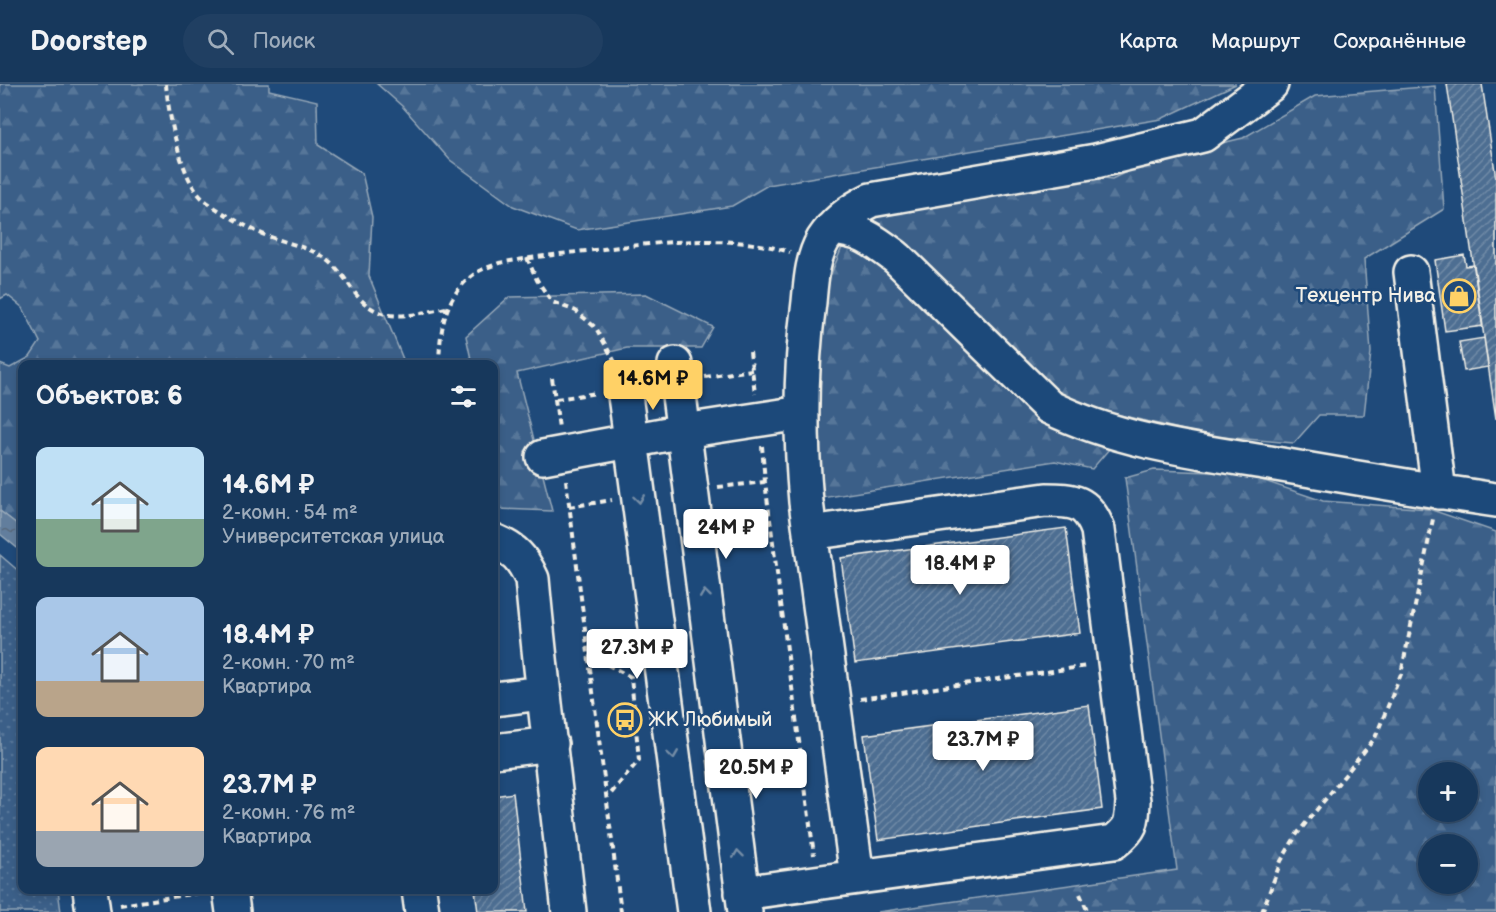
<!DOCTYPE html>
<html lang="ru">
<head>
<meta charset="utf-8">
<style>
  body { margin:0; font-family:"Balsamiq Sans",sans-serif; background:#203f62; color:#f1f3f6; height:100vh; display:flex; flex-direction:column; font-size:22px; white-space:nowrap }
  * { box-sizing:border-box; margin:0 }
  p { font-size:20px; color:#9eacbb }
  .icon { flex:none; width:33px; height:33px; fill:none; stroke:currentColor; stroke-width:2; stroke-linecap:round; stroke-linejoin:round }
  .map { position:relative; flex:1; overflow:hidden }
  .drawer { position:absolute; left:18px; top:276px; width:480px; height:534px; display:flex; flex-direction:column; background:#17385c; border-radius:12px; box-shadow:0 3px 9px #0003,0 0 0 2px #365272 }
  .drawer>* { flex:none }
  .controls { position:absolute; left:1418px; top:678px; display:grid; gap:12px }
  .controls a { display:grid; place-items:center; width:60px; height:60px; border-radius:50%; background:#17385c; box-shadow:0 3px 9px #0003,0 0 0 2px #365272; font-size:30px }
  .price { position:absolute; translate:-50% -51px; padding:0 14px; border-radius:6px; background:#fff; color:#222; font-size:20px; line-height:39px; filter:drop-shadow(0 2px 3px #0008) }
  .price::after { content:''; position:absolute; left:50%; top:36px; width:18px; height:14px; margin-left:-9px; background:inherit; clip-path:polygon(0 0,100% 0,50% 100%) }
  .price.on { background:#ffd166; color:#111 }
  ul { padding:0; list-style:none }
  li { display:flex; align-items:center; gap:18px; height:150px; padding:0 18px }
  li span { display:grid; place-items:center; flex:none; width:168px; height:120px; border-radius:12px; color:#555 }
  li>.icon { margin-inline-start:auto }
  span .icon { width:72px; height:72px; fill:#fffc; stroke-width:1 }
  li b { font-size:26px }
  h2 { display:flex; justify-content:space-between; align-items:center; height:72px; padding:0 18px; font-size:26px }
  header { display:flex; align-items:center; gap:36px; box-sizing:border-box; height:84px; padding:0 30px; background:#17385c; border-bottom:2px solid #365272 }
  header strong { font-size:28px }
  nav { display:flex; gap:33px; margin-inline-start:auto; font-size:21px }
  .search { width:420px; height:54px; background:#203f62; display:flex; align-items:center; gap:15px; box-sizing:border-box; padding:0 21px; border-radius:33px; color:#9eacbb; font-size:22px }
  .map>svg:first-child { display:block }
</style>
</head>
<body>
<header>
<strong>Doorstep</strong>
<div class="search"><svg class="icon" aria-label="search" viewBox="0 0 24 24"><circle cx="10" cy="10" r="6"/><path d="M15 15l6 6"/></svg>Поиск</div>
<nav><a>Карта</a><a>Маршрут</a><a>Сохранённые</a></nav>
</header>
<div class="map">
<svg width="1496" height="828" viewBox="0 0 1496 828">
  <defs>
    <pattern id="grass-dots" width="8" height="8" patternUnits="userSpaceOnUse" patternTransform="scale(1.5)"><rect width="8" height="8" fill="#3a5f88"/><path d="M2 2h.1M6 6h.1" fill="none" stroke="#577699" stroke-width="1.8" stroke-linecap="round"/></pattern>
    <pattern id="forest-firs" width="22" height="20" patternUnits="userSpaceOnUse" patternTransform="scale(1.5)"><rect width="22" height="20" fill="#3a5f88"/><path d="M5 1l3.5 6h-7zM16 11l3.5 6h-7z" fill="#577699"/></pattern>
    <pattern id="water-ripples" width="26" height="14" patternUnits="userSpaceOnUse" patternTransform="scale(1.5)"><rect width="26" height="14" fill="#627e9d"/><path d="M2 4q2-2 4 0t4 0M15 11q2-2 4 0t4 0" fill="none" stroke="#58687a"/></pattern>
    <pattern id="building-hatch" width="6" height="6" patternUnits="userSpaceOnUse" patternTransform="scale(1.5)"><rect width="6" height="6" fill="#4d6e92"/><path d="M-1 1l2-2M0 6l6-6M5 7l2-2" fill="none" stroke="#708aa6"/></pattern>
  </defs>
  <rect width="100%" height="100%" fill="#1f4a7a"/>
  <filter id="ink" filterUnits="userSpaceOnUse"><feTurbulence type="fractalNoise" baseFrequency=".0167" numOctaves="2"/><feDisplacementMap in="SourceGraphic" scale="12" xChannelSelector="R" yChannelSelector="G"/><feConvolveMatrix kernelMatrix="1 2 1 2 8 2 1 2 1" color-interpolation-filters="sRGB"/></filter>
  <g filter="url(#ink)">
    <!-- grass -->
    <path fill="url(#grass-dots)" stroke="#97a8b8" stroke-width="1.5" d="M0 471 21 489 22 499V806H58L61 828H0Z"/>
    <!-- forest -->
    <path fill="url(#forest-firs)" stroke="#97a8b8" stroke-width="1.5" fill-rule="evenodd" d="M0 0H269V6L317 17 318 61 362 89 372 133 369 192 405 280H22V444L0 427V280L10 284 30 273 40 258 23 224 7 211 0 215Z
      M377 0H1236L1161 35 768 101 732 122 577 146 513 122 450 76 402 22Z
      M1435 2 1444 125 1364 175 1371 268 1364 331H1319L1294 359 1209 352 1116 330 1079 342 1110 364 1092 385 1055 377 822 414 814 401V285L829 195 845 156 880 120 1069 89 1112 95 1151 76 1243 54 1315 12Z
      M646 210 713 243 701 264H627L517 289 552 427 498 425 494 423V280H472L466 252 509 213Z
      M1154 386 1241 389 1323 417 1429 425 1496 448V828H878L1177 786 1125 394ZM1428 688H1467V728H1428ZM1428 760H1467V800H1428Z"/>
    <!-- water -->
    <path fill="url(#water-ripples)" stroke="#9cacbb" stroke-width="1.5" d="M0 427 22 444V468L0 450Z"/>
    <!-- building -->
    <path fill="url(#building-hatch)" stroke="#f4f1e8" stroke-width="1.5" d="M1447 0H1482L1496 94V335Z
      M1464 171 1466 182 1474 181 1483 242 1445 247 1435 176Z
      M1484 254 1488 283 1464 287 1459 258Z
      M1066 444 1080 549 855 579 841 474Z
      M1089 621 1102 725 878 756 864 651Z
      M513 709 527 828H478L475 806H494V712Z"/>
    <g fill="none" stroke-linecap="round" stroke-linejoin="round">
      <!-- minor casing -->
      <g stroke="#f4f1e8" stroke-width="38">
        <path id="minor" d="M831 145C859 144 876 158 897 174L1049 323C1118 357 1195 367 1270 379 1345 392 1421 405 1496 416
          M1411 188 1439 408
          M675 280 745 828
          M624 304 694 828
          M543 373 684 347 801 329
          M494 457C515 466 522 473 532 495 542 606 557 717 569 828
          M494 615 542 609
          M494 667 551 660
          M857 793 806 418C800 351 800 285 809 218 811 197 812 175 823 156 835 138 852 125 871 116L1096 77 1203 51 1271 0
          M90 806 93 828
          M230 806 233 828
          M419 806 422 828
          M742 809 1114 758C1132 744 1132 739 1133 717L1098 446C1087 417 1074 416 1046 416L810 449"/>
      </g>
      <!-- path -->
      <path stroke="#f4f1e8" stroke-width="4" stroke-dasharray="6 4.5" stroke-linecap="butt" d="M166 0C168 29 181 96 203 115 212 123 243 141 254 146 275 157 301 160 322 172 335 180 344 193 352 205 378 242 408 232 446 224
        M527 174 537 196 552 218 576 227 596 244 616 280
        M750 268 755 310
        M439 280C440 246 444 213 473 191 480 185 490 183 499 179 533 173 568 169 603 165 664 158 731 150 790 168
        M705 293 752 286
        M552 294 559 344
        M556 315 597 309
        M762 362 765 398 814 771
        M566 396 621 828
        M718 403 765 398
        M569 423 612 416
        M589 571 631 593 639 676 608 713
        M860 615 1087 582
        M1080 810 1088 828
        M120 821 204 808
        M1262 828 1281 777 1297 750 1375 654 1401 590 1433 435"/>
      <!-- minor -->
      <use href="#minor" stroke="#1f4a7a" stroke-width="33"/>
    </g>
    <!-- one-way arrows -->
    <defs><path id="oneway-chevron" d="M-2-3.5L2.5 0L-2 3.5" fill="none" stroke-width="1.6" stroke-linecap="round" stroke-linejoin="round" transform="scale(1.5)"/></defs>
    <g stroke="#748da6">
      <use href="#oneway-chevron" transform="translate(639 415) rotate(82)"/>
      <use href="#oneway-chevron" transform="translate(705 510) rotate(-97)"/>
      <use href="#oneway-chevron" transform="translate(673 671) rotate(82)"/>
      <use href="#oneway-chevron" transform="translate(738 770) rotate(-97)"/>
    </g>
  </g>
  <!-- icons -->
  <defs>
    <g id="shop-ring" transform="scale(1.725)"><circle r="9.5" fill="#1f4a7a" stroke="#ffd166" stroke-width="1.5"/><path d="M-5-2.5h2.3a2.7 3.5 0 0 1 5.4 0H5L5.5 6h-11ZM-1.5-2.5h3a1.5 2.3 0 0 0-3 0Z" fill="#ffd166"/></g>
    <g id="bus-ring" transform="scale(1.725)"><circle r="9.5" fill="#1f4a7a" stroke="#ffd166" stroke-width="1.5"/><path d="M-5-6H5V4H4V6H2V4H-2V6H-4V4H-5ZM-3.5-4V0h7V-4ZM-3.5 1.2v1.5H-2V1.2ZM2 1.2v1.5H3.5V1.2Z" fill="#ffd166"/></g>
  </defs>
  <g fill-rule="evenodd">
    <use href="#shop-ring" x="1459" y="212"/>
    <use href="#bus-ring" x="625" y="636"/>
  </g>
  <g text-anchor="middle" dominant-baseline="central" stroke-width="5" stroke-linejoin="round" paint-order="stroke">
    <!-- poi labels -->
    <g font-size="20" fill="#f4f1e8" stroke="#1f4a7a" text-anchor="end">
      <text x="1436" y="212">Техцентр Нива</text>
      <text x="648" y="636" text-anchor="start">ЖК Любимый</text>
    </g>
  </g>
</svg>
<div class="controls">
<a>+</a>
<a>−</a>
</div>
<b class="price on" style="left:653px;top:327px">14.6M ₽</b>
<b class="price" style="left:726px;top:476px">24M ₽</b>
<b class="price" style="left:960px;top:512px">18.4M ₽</b>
<b class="price" style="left:637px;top:596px">27.3M ₽</b>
<b class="price" style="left:983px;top:688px">23.7M ₽</b>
<b class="price" style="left:756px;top:716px">20.5M ₽</b>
<section class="drawer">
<h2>Объектов: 6<svg class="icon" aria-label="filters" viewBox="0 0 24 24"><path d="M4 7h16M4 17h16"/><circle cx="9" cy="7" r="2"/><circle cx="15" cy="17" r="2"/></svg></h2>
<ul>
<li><span style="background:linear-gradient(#bfe0f5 60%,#7fa58c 0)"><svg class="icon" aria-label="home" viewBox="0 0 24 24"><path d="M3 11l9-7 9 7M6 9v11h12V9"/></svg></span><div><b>14.6M ₽</b><p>2-комн. · 54 m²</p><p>Университетская улица</p></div></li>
<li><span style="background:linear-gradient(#a9c7e8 70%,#b9a48a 0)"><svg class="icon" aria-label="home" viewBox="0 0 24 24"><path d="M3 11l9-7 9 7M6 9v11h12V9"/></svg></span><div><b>18.4M ₽</b><p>2-комн. · 70 m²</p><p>Квартира</p></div></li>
<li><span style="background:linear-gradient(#ffd9b3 70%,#9aa5b1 0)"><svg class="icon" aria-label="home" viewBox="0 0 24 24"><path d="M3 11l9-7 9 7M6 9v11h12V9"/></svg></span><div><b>23.7M ₽</b><p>2-комн. · 76 m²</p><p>Квартира</p></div></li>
</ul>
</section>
</div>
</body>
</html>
